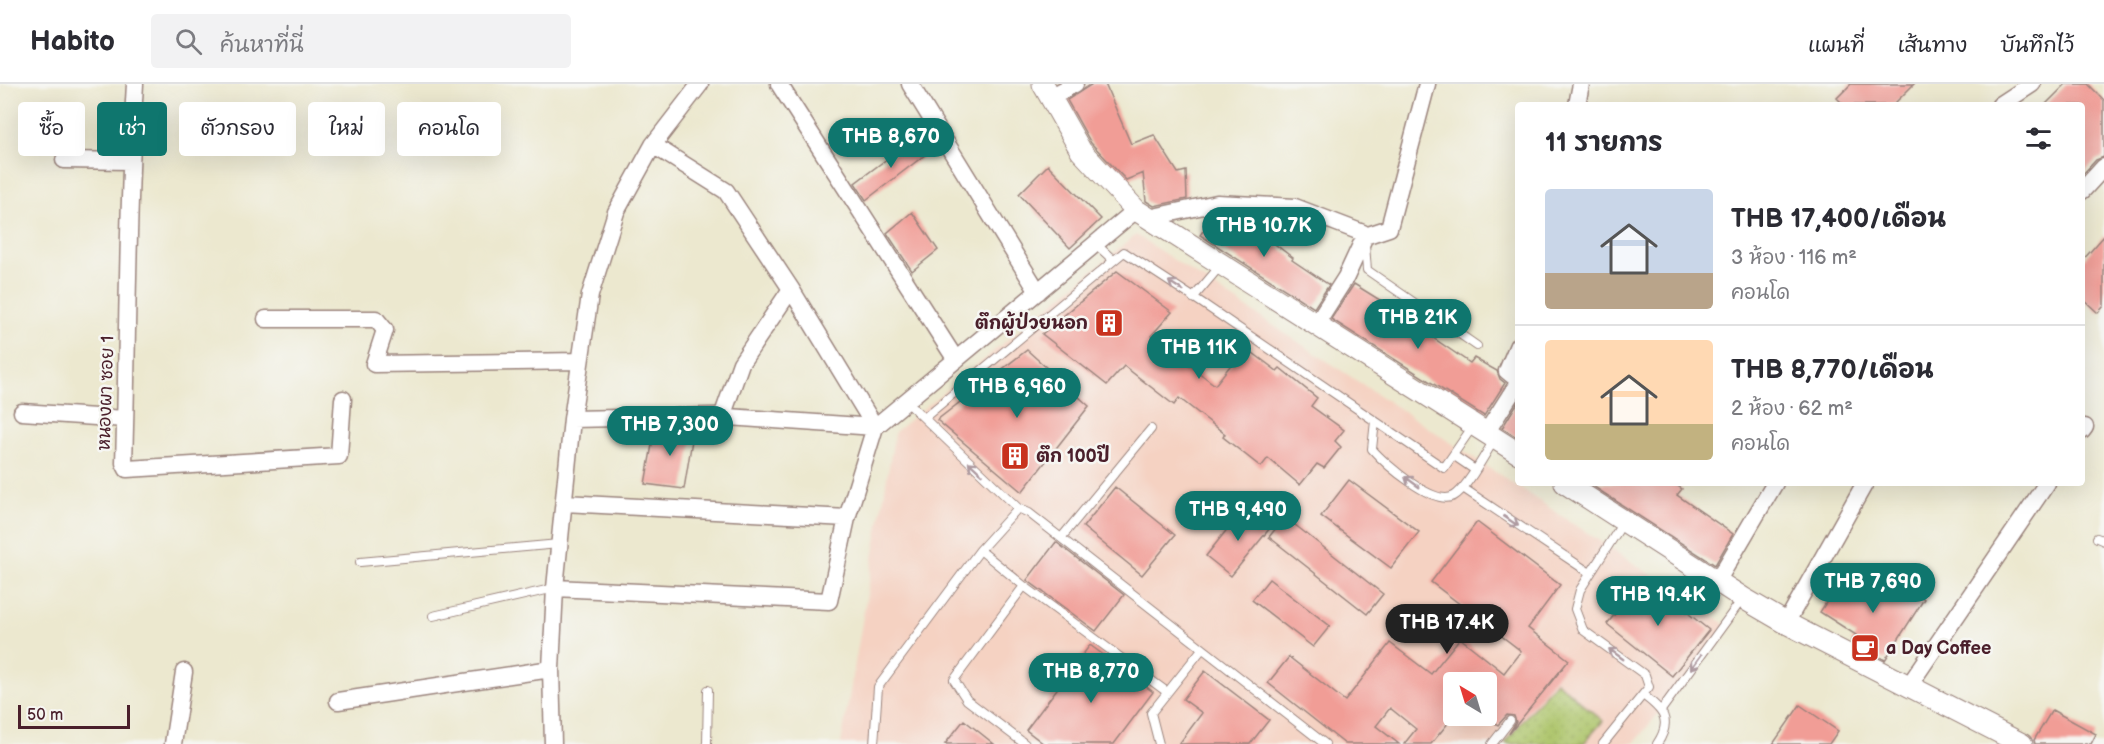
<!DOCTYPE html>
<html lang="th">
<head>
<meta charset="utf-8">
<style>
  body { margin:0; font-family:"Balsamiq Sans","Playpen Sans Thai",sans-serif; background:#f2f2f3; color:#2b2b33; height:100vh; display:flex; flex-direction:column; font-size:22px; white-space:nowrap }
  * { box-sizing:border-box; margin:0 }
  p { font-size:20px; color:#7c7c81 }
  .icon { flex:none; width:33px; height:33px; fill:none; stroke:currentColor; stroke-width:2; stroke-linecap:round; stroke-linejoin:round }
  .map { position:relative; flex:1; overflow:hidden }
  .details { position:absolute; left:1515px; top:18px; width:570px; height:384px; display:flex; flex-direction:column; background:#fff; border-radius:6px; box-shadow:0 6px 24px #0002 }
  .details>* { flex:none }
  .top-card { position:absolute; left:18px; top:18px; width:570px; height:54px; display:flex; gap:12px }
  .needle { width:39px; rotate:322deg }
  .tools { position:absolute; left:1443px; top:588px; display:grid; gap:12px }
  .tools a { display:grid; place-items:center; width:54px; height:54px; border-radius:6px; background:#fff; box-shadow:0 6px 24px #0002; font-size:30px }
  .scale { position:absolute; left:18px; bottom:15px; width:112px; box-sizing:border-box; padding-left:6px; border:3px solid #4a1f2b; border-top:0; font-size:16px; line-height:21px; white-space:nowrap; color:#4a1f2b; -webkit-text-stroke:4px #f6f6f2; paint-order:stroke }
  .price { position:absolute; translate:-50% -51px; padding:0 14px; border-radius:21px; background:#0f766e; color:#fff; font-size:20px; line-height:39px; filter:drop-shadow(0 2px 3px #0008) }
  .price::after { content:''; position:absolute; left:50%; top:36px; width:18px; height:14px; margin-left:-9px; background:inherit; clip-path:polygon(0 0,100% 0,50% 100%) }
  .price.active { background:#222; color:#fff }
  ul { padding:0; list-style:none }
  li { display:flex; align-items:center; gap:18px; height:150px; padding:0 30px }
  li+li { border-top:2px solid #e1e1e2 }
  li span { display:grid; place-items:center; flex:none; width:168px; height:120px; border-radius:6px; color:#555 }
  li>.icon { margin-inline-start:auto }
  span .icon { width:72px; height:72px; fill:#fffc; stroke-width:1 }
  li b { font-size:26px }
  h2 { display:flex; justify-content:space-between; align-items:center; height:72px; padding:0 30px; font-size:26px }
  .chip { padding:0 21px; border-radius:6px; background:#fff; box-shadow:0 6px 24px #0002; font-size:21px; line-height:54px }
  .chip.active { background:#0f766e; color:#fff }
  header { display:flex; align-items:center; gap:36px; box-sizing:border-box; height:84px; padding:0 30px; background:#fff; border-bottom:2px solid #e1e1e2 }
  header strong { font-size:28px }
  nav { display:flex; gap:33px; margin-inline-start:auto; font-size:21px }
  .search { width:420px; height:54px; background:#f2f2f3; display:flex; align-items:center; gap:15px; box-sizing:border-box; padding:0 21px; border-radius:6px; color:#7c7c81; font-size:22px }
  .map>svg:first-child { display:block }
</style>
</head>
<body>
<header>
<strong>Habito</strong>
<div class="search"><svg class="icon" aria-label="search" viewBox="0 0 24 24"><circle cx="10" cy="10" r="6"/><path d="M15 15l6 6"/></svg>ค้นหาที่นี่</div>
<nav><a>แผนที่</a><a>เส้นทาง</a><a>บันทึกไว้</a></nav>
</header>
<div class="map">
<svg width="2104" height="660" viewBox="0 0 2104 660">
  <defs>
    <pattern id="grass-dots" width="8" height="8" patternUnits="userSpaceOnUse" patternTransform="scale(1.5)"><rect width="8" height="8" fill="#adc56b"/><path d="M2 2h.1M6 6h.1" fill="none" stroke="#96a95d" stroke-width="1.8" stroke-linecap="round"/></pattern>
  </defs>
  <rect width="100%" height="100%" fill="#f6f6f2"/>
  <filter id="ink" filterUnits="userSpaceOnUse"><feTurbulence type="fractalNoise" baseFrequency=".0167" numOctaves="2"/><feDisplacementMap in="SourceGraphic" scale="12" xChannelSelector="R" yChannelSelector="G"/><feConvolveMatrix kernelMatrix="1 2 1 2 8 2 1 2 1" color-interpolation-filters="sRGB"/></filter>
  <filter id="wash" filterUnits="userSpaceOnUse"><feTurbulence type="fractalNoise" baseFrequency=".008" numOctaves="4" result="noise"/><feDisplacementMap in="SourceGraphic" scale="24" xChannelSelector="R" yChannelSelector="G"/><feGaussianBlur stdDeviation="1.35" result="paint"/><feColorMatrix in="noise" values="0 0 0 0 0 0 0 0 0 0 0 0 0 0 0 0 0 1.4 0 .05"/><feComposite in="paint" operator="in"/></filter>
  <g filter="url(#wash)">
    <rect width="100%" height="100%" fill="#ece8cf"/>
    <!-- built -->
    <path fill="#f5d2c2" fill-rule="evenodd" d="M1136 151 1730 543 1633 660H841L895 348ZM1454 598H1486V632H1454Z"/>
    <!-- grass -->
    <path fill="url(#grass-dots)" stroke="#7c724b" stroke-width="1.5" d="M1556 597 1603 637 1583 660H1507L1505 658Z"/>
    <g id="blocks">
      <!-- building -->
      <path fill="#f19d96" d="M1092 0H1105L1131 60 1154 51 1178 89 1186 87 1187 115 1154 122 1146 117 1143 89 1126 96 1091 59 1067 16Z
        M1851 0H1914L1893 21H1844L1837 14Z
        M2066 0H2088L2104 16V73L2096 76 2082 91V21H2045Z
        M916 53 926 70 866 116 855 99Z
        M1048 81 1101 135 1070 164 1019 110Z
        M912 128 938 166 912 187 887 149Z
        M1214 132 1242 135 1293 174 1292 176 1329 201 1314 224 1200 151Z
        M2104 152V222L2098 229 2082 214V177Z
        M1117 187 1172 228 1151 252 1215 301 1245 263 1277 287 1280 284 1317 314 1311 322 1344 346 1335 357 1341 363 1324 384 1317 380 1300 401 1268 374 1261 383 1223 353 1225 350 1179 314 1174 321 1124 282 1107 301 1042 250Z
        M1354 200 1428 246 1426 249 1470 279 1474 274 1497 287 1500 295 1505 299 1484 332 1331 235Z
        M1027 266 1089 322 1022 408 937 336Z
        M1518 318V354L1502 344Z
        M687 343 694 344 684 405 645 400 655 344Z
        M1349 396 1419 448 1391 484 1321 432Z
        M1588 399H1673L1682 405 1677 411 1733 450 1715 481Z
        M1115 403 1175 451 1142 491 1083 443Z
        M1244 424 1270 444 1231 492 1206 472Z
        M1285 433 1383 510 1367 530 1269 453Z
        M1477 438 1560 501 1528 544 1569 576 1509 650 1516 638 1514 632 1507 631 1498 641 1486 632V598H1454V632L1431 660H1404L1416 645 1390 624 1376 642 1399 660H1345L1268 599 1289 573 1345 617 1390 559 1431 590 1460 554 1504 589 1521 567 1431 498Z
        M1056 458 1124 511 1096 547 1027 496Z
        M1844 491 1881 515 1894 495 1924 515 1885 576 1851 558 1856 551 1820 528Z
        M1644 494 1709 546 1672 592 1607 540Z
        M1269 495 1330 542 1313 563 1252 516Z
        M1090 561 1153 608 1114 660H1044L1026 646Z
        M1205 587 1269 636 1250 660H1179L1202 629 1183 615Z
        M1800 621 1838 647 1829 660H1773Z
        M2052 626 2096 650 2091 660H2035L2034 656Z
        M964 636 994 660H945Z"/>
    </g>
  </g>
  <g filter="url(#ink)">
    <use href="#blocks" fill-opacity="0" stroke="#9b847d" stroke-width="1.5"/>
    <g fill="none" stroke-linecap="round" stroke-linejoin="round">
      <!-- service casing -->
      <g stroke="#9b847d" stroke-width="10">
        <path id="service" d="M1096 160 1113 176
          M1365 161 1367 186 1477 262
          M1193 214 1221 181
          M906 317 1018 424 1029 429 1325 660
          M924 334 1124 168 1202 219 1375 337 1372 365C1385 380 1434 423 1454 412 1467 405 1486 368 1495 355
          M1375 337 1444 384 1473 342
          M1453 371 1475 386
          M1463 404 1590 489
          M1061 454 1151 345
          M2097 454 2104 457
          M980 466 1024 502 1167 608
          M360 478 559 460
          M1024 502 954 596 967 616 1025 660
          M433 532 555 504
          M1643 611C1663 626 1673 636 1657 660
          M1662 625 1743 514
          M707 660 708 606
          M874 660 878 603 980 466 1018 424
          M1159 660 1151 629 1202 565
          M1492 660 1510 637
          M1603 660 1649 603 1645 591 1583 546 1575 525 1580 506 1624 437"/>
      </g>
      <!-- minor casing -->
      <g stroke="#9b847d" stroke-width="19">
        <path id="minor" d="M135 0C127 126 128 253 124 379L127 385 339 372 343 315
          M779 0 956 276
          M910 0 1038 208
          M1050 13 1075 0
          M1577 21 1581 0
          M2000 21 2032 0
          M653 61 726 107 791 205 875 343
          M64 76 130 77
          M2082 107 2104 83
          M1149 134 1217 119 1295 123 1363 149 1365 152 1389 144 1427 0
          M266 235H376L385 246 374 280 579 277
          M1316 240 1346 193 1365 152
          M1518 261 1507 287 1518 296
          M22 328 125 335
          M722 333 741 279 791 205
          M572 335 714 332 875 343
          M2082 347 2085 343
          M1486 349 1518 299
          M564 419 847 434
          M1718 496 1775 399
          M555 504 829 517 847 434 875 343 1136 126
          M1786 539 1865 399
          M1908 603 2047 399
          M338 617 551 585
          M173 660 184 588
          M553 660 551 585 555 504 572 335 590 211 616 128 653 61 700 0"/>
      </g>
      <!-- tertiary casing -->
      <g stroke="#9b847d" stroke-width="23">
        <path id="tertiary" d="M1043 0 1081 67 1136 126 1518 369
          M1565 399 1743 514 1786 539 2022 660"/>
      </g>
      <!-- service -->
      <use href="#service" stroke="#fff" stroke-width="8"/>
      <!-- minor -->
      <use href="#minor" stroke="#fff" stroke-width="16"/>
      <!-- tertiary -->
      <use href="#tertiary" stroke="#fff" stroke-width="21"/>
    </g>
    <!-- one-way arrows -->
    <defs><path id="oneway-shaft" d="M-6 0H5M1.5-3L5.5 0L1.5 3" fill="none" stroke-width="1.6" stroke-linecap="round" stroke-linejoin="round" transform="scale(1.5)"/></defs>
    <g stroke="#ae9aa0">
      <use href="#oneway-shaft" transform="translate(1176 202) rotate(-147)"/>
      <use href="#oneway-shaft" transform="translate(975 384) rotate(-137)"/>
      <use href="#oneway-shaft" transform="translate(1412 398) rotate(-144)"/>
      <use href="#oneway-shaft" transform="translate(1511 437) rotate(34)"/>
      <use href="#oneway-shaft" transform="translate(1616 570) rotate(-144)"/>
      <use href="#oneway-shaft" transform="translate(1696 578) rotate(126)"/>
    </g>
  </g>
  <!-- icons -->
  <defs>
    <g id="building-square" transform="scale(1.5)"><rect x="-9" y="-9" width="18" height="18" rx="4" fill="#c8321e" stroke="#f6f6f2"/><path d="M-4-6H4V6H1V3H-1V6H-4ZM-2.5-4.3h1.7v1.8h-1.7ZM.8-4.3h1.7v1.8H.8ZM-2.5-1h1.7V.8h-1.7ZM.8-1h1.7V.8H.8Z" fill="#fff"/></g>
    <g id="cafe-square" transform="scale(1.5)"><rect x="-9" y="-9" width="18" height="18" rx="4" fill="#c8321e" stroke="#f6f6f2"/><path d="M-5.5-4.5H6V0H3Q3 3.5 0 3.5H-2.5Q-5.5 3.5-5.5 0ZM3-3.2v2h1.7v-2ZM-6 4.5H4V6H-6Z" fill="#fff"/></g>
  </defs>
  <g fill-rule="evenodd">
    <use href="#building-square" x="1109" y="239"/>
    <use href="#building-square" x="1015" y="372"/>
    <use href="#cafe-square" x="1865" y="564"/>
  </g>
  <g text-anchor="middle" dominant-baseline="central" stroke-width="5" stroke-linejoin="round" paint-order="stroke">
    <!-- poi labels -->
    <g font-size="18" font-weight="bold" fill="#4a1f2b" stroke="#f6f6f2" text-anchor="start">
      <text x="1088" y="239" text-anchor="end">ตึกผู้ป่วยนอก</text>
      <text x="1036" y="372">ตึก 100ปี</text>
      <text x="1886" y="564">a Day Coffee</text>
    </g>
    <!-- street labels -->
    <g font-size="18" fill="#4a1f2b" stroke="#f6f6f2">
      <text transform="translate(106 309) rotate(-88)">หนองผา ซอย 1</text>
    </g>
  </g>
</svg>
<div class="tools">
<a><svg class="needle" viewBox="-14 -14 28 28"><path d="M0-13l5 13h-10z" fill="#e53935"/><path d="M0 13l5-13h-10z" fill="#7c7c81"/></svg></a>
</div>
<div class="scale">50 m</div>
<b class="price" style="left:891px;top:85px">THB 8,670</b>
<b class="price" style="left:1264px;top:174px">THB 10.7K</b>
<b class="price" style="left:1418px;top:266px">THB 21K</b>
<b class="price" style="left:1199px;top:296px">THB 11K</b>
<b class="price" style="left:1017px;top:335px">THB 6,960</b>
<b class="price" style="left:670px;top:373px">THB 7,300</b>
<b class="price" style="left:1238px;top:458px">THB 9,490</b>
<b class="price" style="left:1873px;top:530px">THB 7,690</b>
<b class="price" style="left:1658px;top:543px">THB 19.4K</b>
<b class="price active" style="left:1447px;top:571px">THB 17.4K</b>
<b class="price" style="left:1091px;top:620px">THB 8,770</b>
<div class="top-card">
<a class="chip">ซื้อ</a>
<a class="chip active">เช่า</a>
<a class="chip">ตัวกรอง</a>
<a class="chip">ใหม่</a>
<a class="chip">คอนโด</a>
</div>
<section class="details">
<h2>11 รายการ<svg class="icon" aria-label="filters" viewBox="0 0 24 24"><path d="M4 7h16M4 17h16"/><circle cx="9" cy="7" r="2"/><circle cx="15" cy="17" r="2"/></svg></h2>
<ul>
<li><span style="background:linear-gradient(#c9d6e8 70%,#b9a48a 0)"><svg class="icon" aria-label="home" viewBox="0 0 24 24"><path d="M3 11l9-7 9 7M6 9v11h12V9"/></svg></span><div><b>THB 17,400/เดือน</b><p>3 ห้อง · 116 m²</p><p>คอนโด</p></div></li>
<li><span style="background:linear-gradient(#ffd9b3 70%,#c2b280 0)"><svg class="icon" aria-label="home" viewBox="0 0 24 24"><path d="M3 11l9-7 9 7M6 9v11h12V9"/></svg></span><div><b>THB 8,770/เดือน</b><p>2 ห้อง · 62 m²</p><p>คอนโด</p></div></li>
</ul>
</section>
</div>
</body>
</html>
